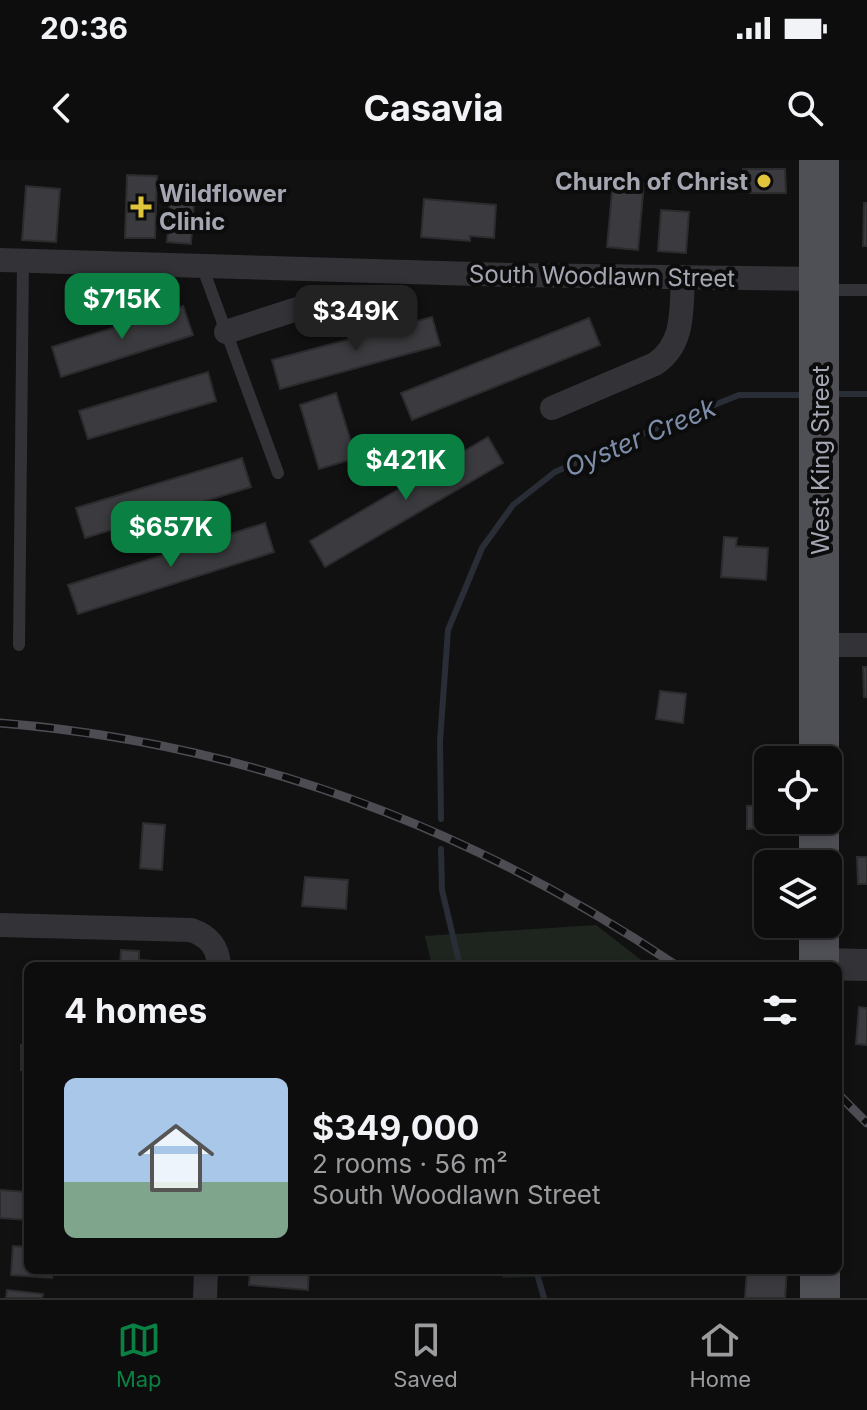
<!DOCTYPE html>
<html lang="en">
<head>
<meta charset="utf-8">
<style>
  body { margin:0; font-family:Inter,sans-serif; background:#161617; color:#f1f3f6; height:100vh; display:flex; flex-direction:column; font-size:30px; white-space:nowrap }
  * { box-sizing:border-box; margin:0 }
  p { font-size:26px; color:#9a9c9e }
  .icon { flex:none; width:44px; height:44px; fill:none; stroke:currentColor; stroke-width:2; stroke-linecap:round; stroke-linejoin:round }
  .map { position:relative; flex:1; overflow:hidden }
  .sheet { position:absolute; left:24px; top:802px; width:818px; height:312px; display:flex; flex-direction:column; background:#0d0d0e; border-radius:12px; box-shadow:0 4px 12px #0003,0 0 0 2px #2d2d2e }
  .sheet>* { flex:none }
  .tools { position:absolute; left:754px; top:586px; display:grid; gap:16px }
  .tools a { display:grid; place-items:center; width:88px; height:88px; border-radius:12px; background:#0d0d0e; box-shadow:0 4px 12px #0003,0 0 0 2px #2d2d2e; font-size:40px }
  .price { position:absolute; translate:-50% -68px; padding:0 18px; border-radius:16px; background:#0b8043; color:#fff; font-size:26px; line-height:52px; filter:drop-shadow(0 2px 4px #0008) }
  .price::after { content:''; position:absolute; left:50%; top:48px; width:24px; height:18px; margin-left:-12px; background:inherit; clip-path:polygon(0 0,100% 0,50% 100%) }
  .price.active { background:#222; color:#fff }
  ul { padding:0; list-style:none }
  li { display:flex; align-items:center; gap:24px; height:200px; padding:0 40px }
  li+li { border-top:2px solid #2d2d2e }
  li span { display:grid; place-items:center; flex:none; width:224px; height:160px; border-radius:12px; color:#555 }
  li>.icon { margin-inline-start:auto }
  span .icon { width:96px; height:96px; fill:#fffc; stroke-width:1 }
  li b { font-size:34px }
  h2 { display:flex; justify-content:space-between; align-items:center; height:96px; padding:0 40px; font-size:34px }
  .status { display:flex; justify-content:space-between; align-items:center; height:56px; padding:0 40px; background:#0d0d0e; direction:ltr }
  .status svg { height:22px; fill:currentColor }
  header { display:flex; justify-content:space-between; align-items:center; height:104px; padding:0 40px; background:#0d0d0e; font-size:36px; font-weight:700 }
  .tabs { display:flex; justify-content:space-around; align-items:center; height:112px; border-top:2px solid #2d2d2e; background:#0d0d0e; font-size:22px; color:#9a9c9e }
  .tabs a { display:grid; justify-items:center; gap:4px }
  .tabs .active { color:#0b8043 }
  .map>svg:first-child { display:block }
</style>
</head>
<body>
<div class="status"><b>20:36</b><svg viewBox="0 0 49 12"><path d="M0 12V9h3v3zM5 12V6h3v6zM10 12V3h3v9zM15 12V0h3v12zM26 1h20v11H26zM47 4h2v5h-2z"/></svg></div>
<header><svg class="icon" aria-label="back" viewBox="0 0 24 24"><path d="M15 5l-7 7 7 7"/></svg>Casavia<svg class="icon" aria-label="search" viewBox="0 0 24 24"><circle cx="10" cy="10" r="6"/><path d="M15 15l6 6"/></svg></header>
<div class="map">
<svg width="867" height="1138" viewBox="0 0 867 1138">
  <rect width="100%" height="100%" fill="#111112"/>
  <!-- green -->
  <path fill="#1e251f" d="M596 765 649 806H432L425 776Z
    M501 1110H781L503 1118Z"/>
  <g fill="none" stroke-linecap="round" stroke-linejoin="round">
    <!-- stream -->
    <path stroke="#292d35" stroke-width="6" d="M831 234H867
      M441 659 440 581 448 470 482 388 513 345 555 312 620 283 739 235H803
      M441 689 442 730 460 806
      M536 1110 544 1138"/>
  </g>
  <!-- building -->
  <path fill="#3b3b3f" stroke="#2c2b2e" stroke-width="2" d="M743 9H785L786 33H743Z
    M127 15 157 16 155 78H125Z
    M613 20 644 23 638 90 607 87Z
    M26 26 60 29 56 82 22 80Z
    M424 39 496 45 494 78 470 76V81L421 77Z
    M170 41 194 42 191 84 167 82Z
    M864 43H867V86H863Z
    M661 50 689 52 686 93 658 91Z
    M183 146 193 175 61 217 52 187Z
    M432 157 440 185 280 229 272 200Z
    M589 158 600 185 412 260 401 233Z
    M208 212 216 241 88 279 79 251Z
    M336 233 356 298 319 309 300 245Z
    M488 277 503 303 325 407 310 381Z
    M242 298 251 327 85 378 76 348Z
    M265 363 274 392 78 454 68 425Z
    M724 377 737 378 736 386 768 388 766 420 721 417Z
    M863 507H867V537H864Z
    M660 531 686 534 683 563 656 559Z
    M768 645V660H775V668L747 669V646Z
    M143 663 165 665 162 710 140 708Z
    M857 697H867V724H858Z
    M305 717 348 720 346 749 302 746Z
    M121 790 139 791V800L167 802V806H120Z
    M859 847 867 848V885L856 884Z
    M21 885H28V910H21Z
    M0 1030 28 1032V1060L0 1058Z
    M13 1086 28 1087V1110H53L52 1118 11 1115Z
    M250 1110H309L308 1130 249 1125Z
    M747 1110H787L785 1138H745Z
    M7 1130 43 1134 42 1138H6Z"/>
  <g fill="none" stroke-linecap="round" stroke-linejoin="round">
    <!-- service -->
    <path stroke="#323237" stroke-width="12" d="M202 106 278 313
      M823 130H867
      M19 485 23 101"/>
    <!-- minor -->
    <path stroke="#323237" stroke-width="24" d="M0 100 513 115 820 119
      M226 172 319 142
      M552 248 655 204C685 184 681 150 683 117
      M820 485H867
      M0 765 191 770C209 776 218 787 219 806
      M205 1138 206 1110"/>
    <!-- tertiary -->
    <path stroke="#323237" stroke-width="32" d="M819 804 867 805"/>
    <!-- primary -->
    <path stroke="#4f4f56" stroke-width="40" d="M819 600V0
      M819 660V704
      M819 764V806
      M820 1138V1110"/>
    <!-- rail casing -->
    <g stroke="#4c4c52" stroke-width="9">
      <path id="rail" d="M0 563C248 583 472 668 677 806
        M838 934 867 963"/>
    </g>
    <!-- rail -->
    <use href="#rail" stroke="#0c0c0d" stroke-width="6" stroke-dasharray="18" stroke-linecap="butt"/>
  </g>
  <!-- markers -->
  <g fill="#e0c43c" stroke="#0c0c0d" stroke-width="3">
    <circle cx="764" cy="21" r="8"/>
    <path d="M137 35h8v8h8v8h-8v8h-8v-8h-8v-8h8z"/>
  </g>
  <g text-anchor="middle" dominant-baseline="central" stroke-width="8" stroke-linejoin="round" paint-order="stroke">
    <!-- poi labels -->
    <g font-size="24" font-weight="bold" fill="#a4a6b2" stroke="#0c0c0d" text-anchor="end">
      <text x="748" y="21">Church of Christ</text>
      <text x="159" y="33" text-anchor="start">Wildflower<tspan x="159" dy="28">Clinic</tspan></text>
    </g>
    <!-- street labels -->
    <g font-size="24" fill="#a4a6b2" stroke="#0c0c0d">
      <text transform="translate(602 116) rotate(1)">South Woodlawn Street</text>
      <text transform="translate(820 300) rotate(-90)">West King Street</text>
    </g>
    <!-- water labels -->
    <g font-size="26" font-style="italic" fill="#7d8eaa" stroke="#0c0c0d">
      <text transform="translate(640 277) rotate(-23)">Oyster Creek</text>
    </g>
  </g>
</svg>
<div class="tools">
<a><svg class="icon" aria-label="locate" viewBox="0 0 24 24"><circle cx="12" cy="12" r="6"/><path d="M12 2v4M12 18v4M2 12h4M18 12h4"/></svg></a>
<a><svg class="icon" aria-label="layers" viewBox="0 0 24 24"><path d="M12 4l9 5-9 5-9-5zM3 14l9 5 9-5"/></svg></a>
</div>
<b class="price" style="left:122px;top:181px">$715K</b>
<b class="price active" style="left:356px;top:193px">$349K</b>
<b class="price" style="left:406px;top:342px">$421K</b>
<b class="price" style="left:171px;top:409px">$657K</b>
<section class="sheet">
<h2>4 homes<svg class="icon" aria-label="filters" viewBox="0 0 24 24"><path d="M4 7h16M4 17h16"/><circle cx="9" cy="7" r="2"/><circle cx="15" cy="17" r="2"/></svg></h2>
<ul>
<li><span style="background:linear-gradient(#a9c7e8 65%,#7fa58c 0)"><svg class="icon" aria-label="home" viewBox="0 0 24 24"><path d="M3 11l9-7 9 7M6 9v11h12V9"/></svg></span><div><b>$349,000</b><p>2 rooms · 56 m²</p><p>South Woodlawn Street</p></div></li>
</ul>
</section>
</div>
<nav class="tabs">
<a class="active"><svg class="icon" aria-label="map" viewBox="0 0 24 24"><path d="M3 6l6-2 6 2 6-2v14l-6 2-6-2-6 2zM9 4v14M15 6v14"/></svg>Map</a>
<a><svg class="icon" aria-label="saved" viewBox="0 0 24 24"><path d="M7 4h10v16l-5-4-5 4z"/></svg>Saved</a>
<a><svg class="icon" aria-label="home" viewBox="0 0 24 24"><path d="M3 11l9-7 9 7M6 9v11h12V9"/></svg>Home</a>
</nav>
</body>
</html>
